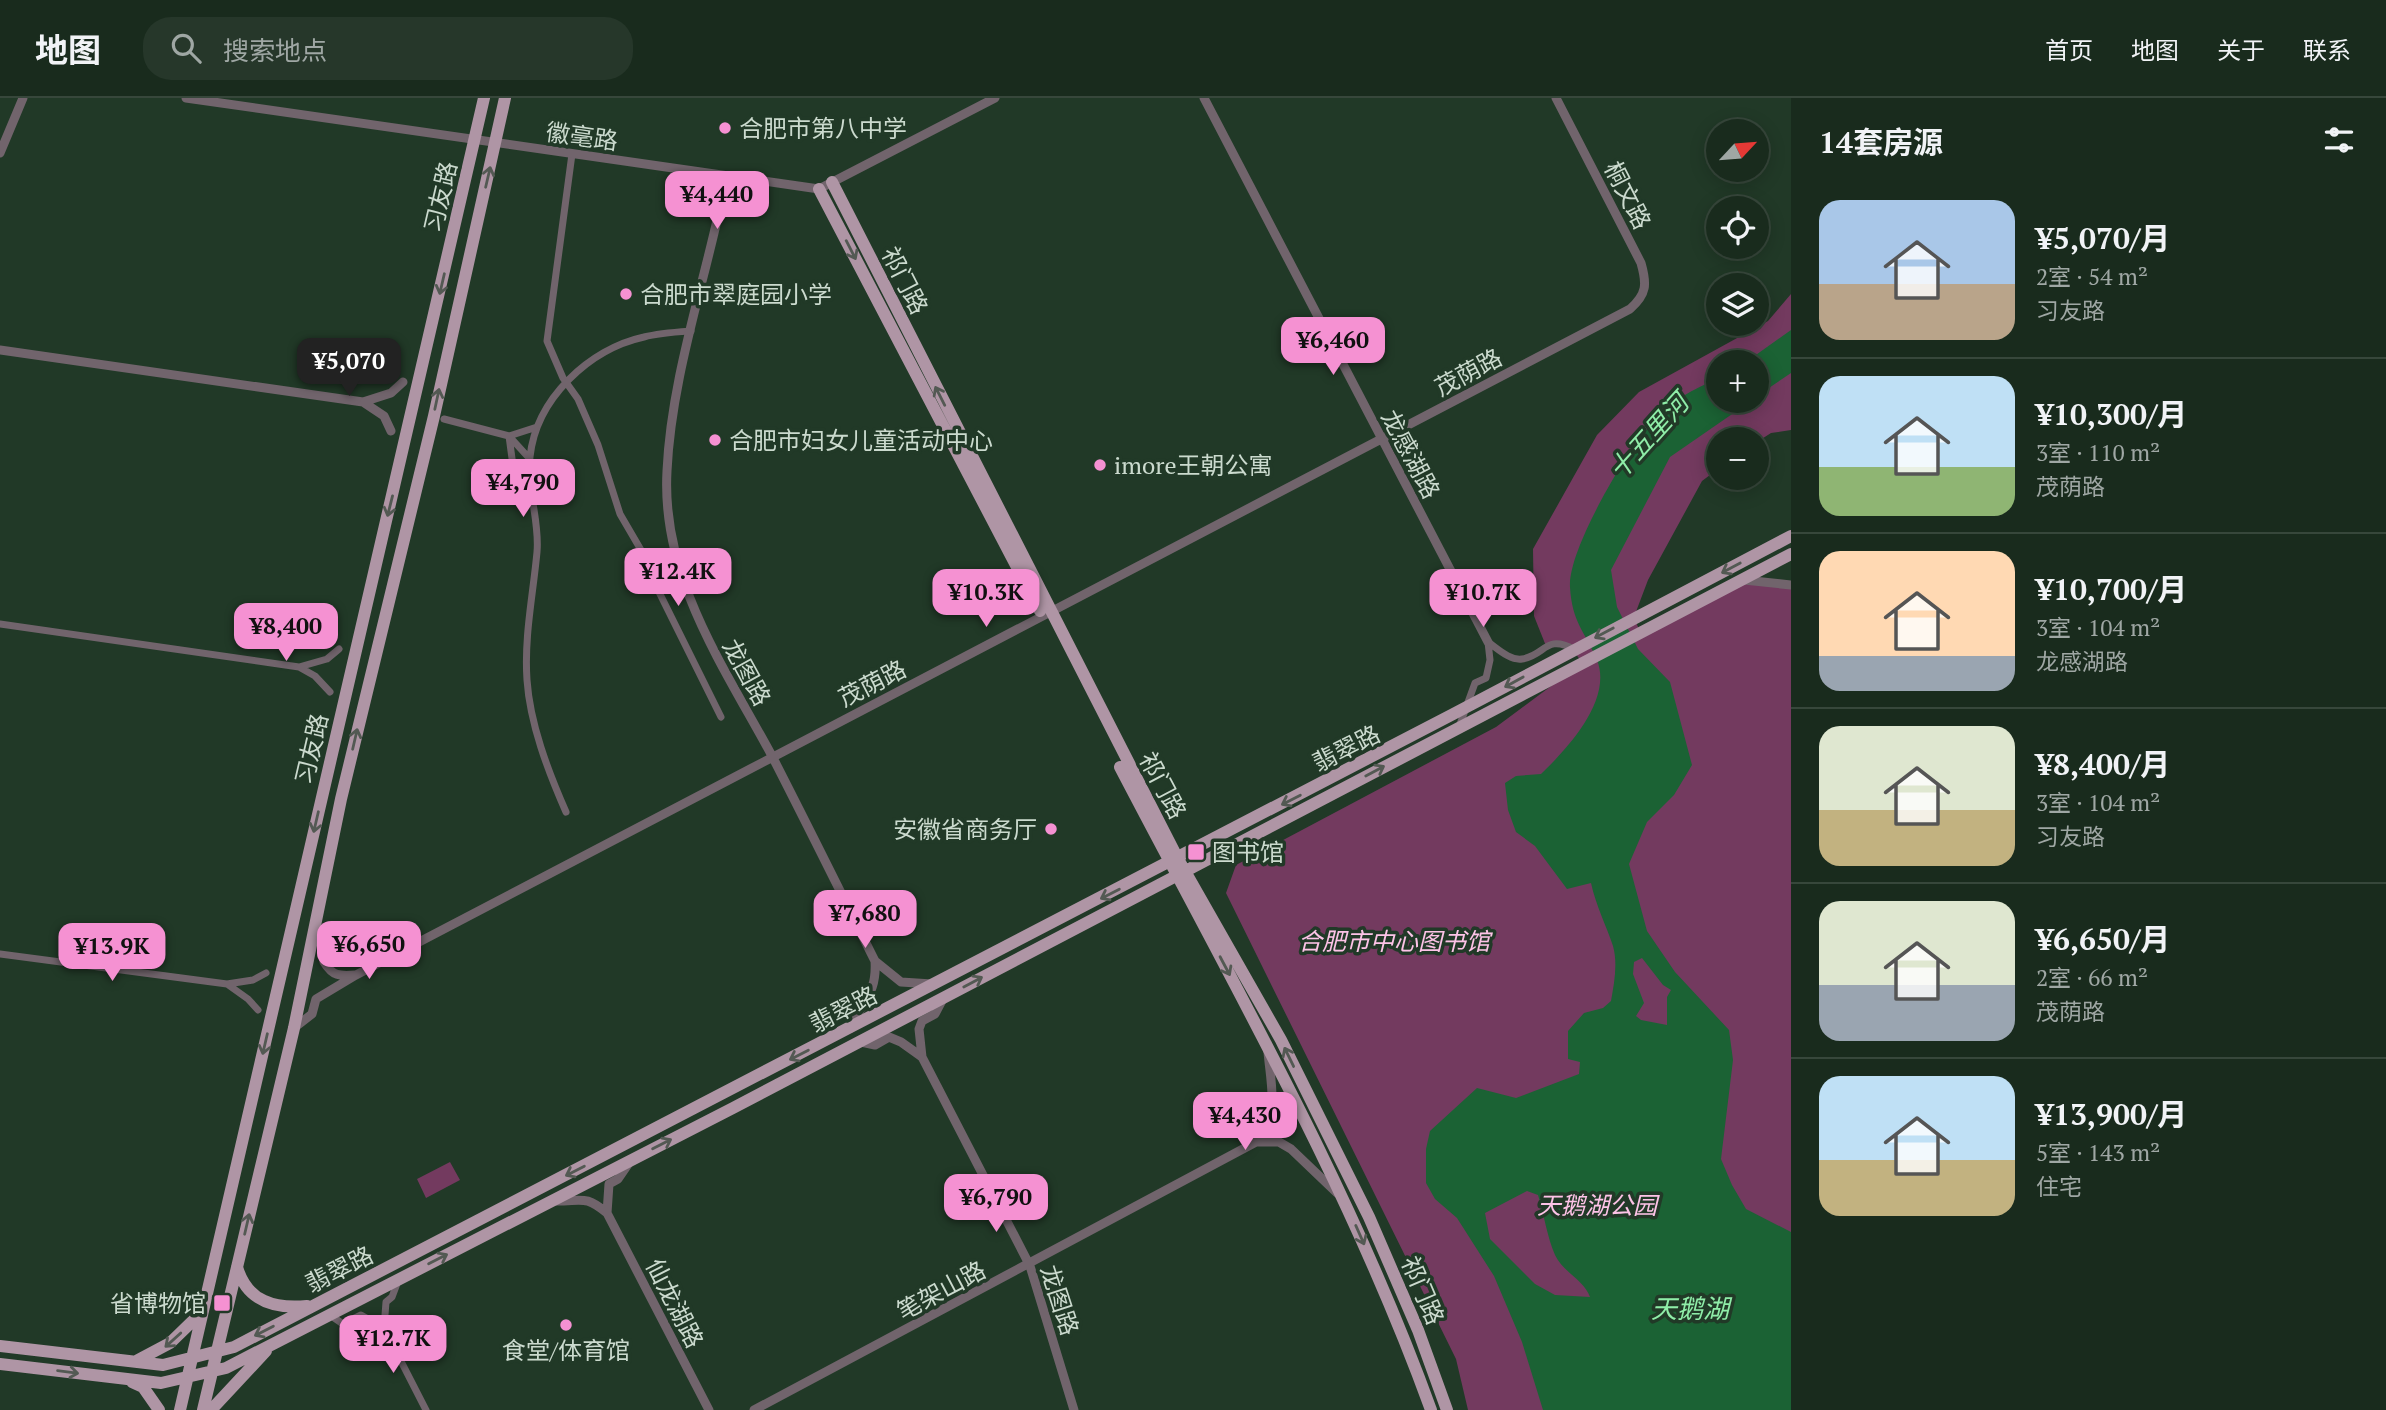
<!DOCTYPE html>
<html lang="zh">
<head>
<meta charset="utf-8">
<style>
  body { margin:0; font-family:"PT Serif","Noto Sans SC",serif; background:#26372a; color:#f1f3f6; height:100vh; display:flex; flex-direction:column; font-size:26px; white-space:nowrap }
  * { box-sizing:border-box; margin:0 }
  p { font-size:23px; color:#9fa7a4 }
  .icon { flex:none; width:38px; height:38px; fill:none; stroke:currentColor; stroke-width:2; stroke-linecap:round; stroke-linejoin:round }
  .map { position:relative; flex:1; overflow:hidden }
  .details { display:flex; flex-direction:column; background:#192b1d; width:595px }
  .details>* { flex:none }
  .needle { width:46px; rotate:64deg }
  .controls { position:absolute; left:1706px; top:21px; display:grid; gap:14px }
  .controls a { display:grid; place-items:center; width:63px; height:63px; border-radius:50%; background:#192b1d; box-shadow:0 4px 18px #0003,0 0 0 2px #37473b; font-size:35px }
  .price { position:absolute; translate:-50% -60px; padding:0 16px; border-radius:14px; background:#f591d2; color:#111; font-size:23px; line-height:46px; filter:drop-shadow(0 2px 4px #0008) }
  .price::after { content:''; position:absolute; left:50%; top:42px; width:21px; height:16px; margin-left:-10px; background:inherit; clip-path:polygon(0 0,100% 0,50% 100%) }
  .price.active { background:#222; color:#fff }
  ul { padding:0; list-style:none }
  li { display:flex; align-items:center; gap:21px; height:175px; padding:0 28px }
  li+li { border-top:2px solid #37473b }
  li span { display:grid; place-items:center; flex:none; width:196px; height:140px; border-radius:21px; color:#555 }
  li>.icon { margin-inline-start:auto }
  span .icon { width:84px; height:84px; fill:#fffc; stroke-width:1 }
  li b { font-size:30px }
  h2 { display:flex; justify-content:space-between; align-items:center; height:84px; padding:0 28px; font-size:30px }
  header { display:flex; align-items:center; gap:42px; box-sizing:border-box; height:98px; padding:0 35px; background:#192b1d; border-bottom:2px solid #37473b }
  header strong { font-size:33px }
  nav { display:flex; gap:38px; margin-inline-start:auto; font-size:24px }
  .search { width:490px; height:63px; background:#26372a; display:flex; align-items:center; gap:18px; box-sizing:border-box; padding:0 24px; border-radius:28px; color:#9fa7a4; font-size:26px }
  main { display:flex; flex:1; min-height:0 }
  .map>svg:first-child { display:block }
</style>
</head>
<body>
<header>
<strong>地图</strong>
<div class="search"><svg class="icon" aria-label="search" viewBox="0 0 24 24"><circle cx="10" cy="10" r="6"/><path d="M15 15l6 6"/></svg>搜索地点</div>
<nav><a>首页</a><a>地图</a><a>关于</a><a>联系</a></nav>
</header>
<main>
<div class="map">
<svg width="1791" height="1312" viewBox="0 0 1791 1312">
  <rect width="100%" height="100%" fill="#213927"/>
  <!-- green -->
  <path fill="#733a5f" fill-rule="evenodd" d="M1791 196V332L1771 335 1757 344V341H1718V371L1702 383 1648 482 1634 519 1640 534 1742 482 1791 487V1312H1468L1456 1261 1226 795 1236 767 1496 629 1582 565C1572 548 1565 545 1546 548L1534 518 1533 451 1597 337 1639 294 1768 223ZM1718 264H1757V303H1718Z
    M450 1064 460 1082 426 1100 417 1081Z"/>
  <!-- water -->
  <path fill="#1b6234" fill-rule="evenodd" d="M1791 232V275L1757 298V264H1746Z
    M1718 280V303H1751L1670 359 1611 472 1617 509 1638 551 1670 584 1692 667 1674 697 1647 724 1629 766 1647 833 1675 874 1729 932 1733 962 1721 1061 1732 1087 1746 1111 1791 1134V1312H1543L1522 1244 1494 1178 1457 1120 1435 1101 1426 1085V1051L1430 1033 1477 990 1516 1000 1579 976 1580 964 1568 961V933L1584 915 1603 910 1611 903C1614 886 1618 866 1613 848 1606 827 1596 808 1591 785L1567 791 1535 748 1516 734 1508 712 1505 685 1516 678 1541 676C1567 651 1613 602 1597 562 1585 533 1572 525 1570 489 1568 454 1618 369 1639 341 1649 327 1664 314 1677 303 1688 293 1705 287 1718 280ZM1642 860 1663 887 1671 892 1667 899V927L1641 922 1636 918 1644 905 1633 876 1634 864ZM1527 1093 1538 1097C1544 1116 1547 1139 1555 1157 1563 1174 1584 1182 1590 1199L1555 1197 1535 1186 1490 1141 1485 1115Z"/>
  <g fill="none" stroke-linecap="round" stroke-linejoin="round">
    <!-- minor -->
    <path stroke="#71646c" stroke-width="7" d="M572 56 547 243 563 280 578 301 598 347 620 416 641 452 656 488 721 619
      M444 321 509 338 529 360
      M532 386 513 368 509 338 537 329
      M0 526 299 569
      M330 594 315 578 299 569 327 561 339 551
      M1459 629 1475 585 1486 580 1490 562 1488 544C1497 550 1510 563 1522 561 1546 557 1545 536 1574 551
      M566 714C548 673 530 626 527 582 524 539 533 497 537 454 540 422 526 390 530 359 536 301 589 251 644 239 659 235 676 234 691 233
      M0 856 227 886
      M258 912 248 901 227 886 253 882 266 875
      M330 1217 343 1226 361 1217 384 1230 386 1204 392 1199 398 1183
      M384 1230 426 1312"/>
    <!-- tertiary -->
    <path stroke="#71646c" stroke-width="9" d="M186 0 819 91 995 0
      M1204 0 1488 544
      M0 55 23 0
      M685 73 709 96 718 118 735 97 764 84
      M718 118C699 202 671 287 667 373 661 480 724 569 772 658 807 726 841 795 875 863
      M0 252 363 304
      M391 333 384 318 363 304 391 295 403 284
      M1744 482 1791 487
      M356 877 1630 211C1647 196 1647 186 1641 165L1556 0
      M294 930 312 916 316 901 356 877C340 878 333 879 324 864L328 848 317 828
      M851 930C863 902 877 896 875 863L901 884 932 886
      M861 944 875 947 889 939 901 944 922 959 919 931 922 923 935 916 944 899
      M1268 954C1271 988 1280 1018 1256 1044H1279L1291 1051 1337 1095
      M922 959 1030 1168 1074 1312
      M557 1103C583 1103 585 1097 607 1115L609 1086 618 1081 629 1065
      M607 1115 709 1312
      M754 1312 1256 1044"/>
    <!-- primary -->
    <path stroke="#af95a5" stroke-width="12" d="M832 84 1178 761 1281 942 1369 1119 1418 1232 1447 1312
      M819 91 1040 513
      M1120 669C1230 880 1350 1088 1431 1312
      M237 1169C247 1204 275 1211 307 1208
      M0 1248 163 1267 234 1249C754 980 1274 712 1791 438
      M138 1262 170 1245 203 1213
      M0 1266 161 1285 226 1270 733 1010 1791 456
      M132 1284 143 1289 159 1312
      M180 1312 484 0
      M203 1312 294 930 341 701 434 318 505 0
      M211 1312 266 1253"/>
  </g>
  <!-- one-way arrows -->
  <defs><path id="oneway-shaft" d="M-6 0H5M1.5-3L5.5 0L1.5 3" fill="none" stroke-width="1.6" stroke-linecap="round" stroke-linejoin="round" transform="scale(1.75)"/></defs>
  <g stroke="#535953">
    <use href="#oneway-shaft" transform="translate(488 79) rotate(-77)"/>
    <use href="#oneway-shaft" transform="translate(851 152) rotate(63)"/>
    <use href="#oneway-shaft" transform="translate(442 186) rotate(103)"/>
    <use href="#oneway-shaft" transform="translate(940 298) rotate(-117)"/>
    <use href="#oneway-shaft" transform="translate(437 301) rotate(-78)"/>
    <use href="#oneway-shaft" transform="translate(390 408) rotate(104)"/>
    <use href="#oneway-shaft" transform="translate(1731 470) rotate(152)"/>
    <use href="#oneway-shaft" transform="translate(1604 535) rotate(152)"/>
    <use href="#oneway-shaft" transform="translate(1514 584) rotate(151)"/>
    <use href="#oneway-shaft" transform="translate(355 641) rotate(-77)"/>
    <use href="#oneway-shaft" transform="translate(1375 673) rotate(-28)"/>
    <use href="#oneway-shaft" transform="translate(1291 702) rotate(153)"/>
    <use href="#oneway-shaft" transform="translate(316 724) rotate(103)"/>
    <use href="#oneway-shaft" transform="translate(1110 796) rotate(153)"/>
    <use href="#oneway-shaft" transform="translate(1225 868) rotate(62)"/>
    <use href="#oneway-shaft" transform="translate(973 884) rotate(-28)"/>
    <use href="#oneway-shaft" transform="translate(265 946) rotate(103)"/>
    <use href="#oneway-shaft" transform="translate(799 957) rotate(153)"/>
    <use href="#oneway-shaft" transform="translate(1289 959) rotate(-116)"/>
    <use href="#oneway-shaft" transform="translate(662 1046) rotate(-27)"/>
    <use href="#oneway-shaft" transform="translate(575 1073) rotate(153)"/>
    <use href="#oneway-shaft" transform="translate(247 1126) rotate(-77)"/>
    <use href="#oneway-shaft" transform="translate(1360 1137) rotate(66)"/>
    <use href="#oneway-shaft" transform="translate(438 1161) rotate(-27)"/>
    <use href="#oneway-shaft" transform="translate(264 1233) rotate(153)"/>
    <use href="#oneway-shaft" transform="translate(173 1242) rotate(138)"/>
    <use href="#oneway-shaft" transform="translate(68 1274) rotate(7)"/>
  </g>
  <!-- markers -->
  <g fill="#f591d2" stroke="#213927" stroke-width="2.5">
    <circle cx="725" cy="30" r="7"/>
    <circle cx="626" cy="196" r="7"/>
    <circle cx="715" cy="342" r="7"/>
    <circle cx="1100" cy="367" r="7"/>
    <circle cx="1051" cy="731" r="7"/>
    <rect x="1187" y="745" width="18" height="18" rx="3.5"/>
    <rect x="213" y="1196" width="18" height="18" rx="3.5"/>
    <circle cx="566" cy="1227" r="7"/>
  </g>
  <g text-anchor="middle" dominant-baseline="central" stroke-width="7" stroke-linejoin="round" paint-order="stroke">
    <!-- poi labels -->
    <g font-size="24" fill="#cbdace" stroke="#213927" text-anchor="start">
      <text x="739" y="30">合肥市第八中学</text>
      <text x="640" y="196">合肥市翠庭园小学</text>
      <text x="729" y="342">合肥市妇女儿童活动中心</text>
      <text x="1114" y="367">imore王朝公寓</text>
      <text x="1037" y="731" text-anchor="end">安徽省商务厅</text>
      <text x="1212" y="754">图书馆</text>
      <text x="206" y="1205" text-anchor="end">省博物馆</text>
      <text x="566" y="1252" text-anchor="middle">食堂/体育馆</text>
    </g>
    <!-- street labels -->
    <g font-size="24" fill="#cbdace" stroke="#213927">
      <text transform="translate(582 38) rotate(8)">徽毫路</text>
      <text transform="translate(1628 97) rotate(63)">桐文路</text>
      <text transform="translate(440 99) rotate(-77)">习友路</text>
      <text transform="translate(905 182) rotate(63)">祁门路</text>
      <text transform="translate(1468 274) rotate(-28)">茂荫路</text>
      <text transform="translate(1411 356) rotate(62)">龙感湖路</text>
      <text transform="translate(747 574) rotate(61)">龙图路</text>
      <text transform="translate(872 585) rotate(-27)">茂荫路</text>
      <text transform="translate(1346 650) rotate(-27)">翡翠路</text>
      <text transform="translate(311 651) rotate(-77)">习友路</text>
      <text transform="translate(1163 687) rotate(62)">祁门路</text>
      <text transform="translate(843 911) rotate(-27)">翡翠路</text>
      <text transform="translate(339 1171) rotate(-27)">翡翠路</text>
      <text transform="translate(941 1192) rotate(-28)">笔架山路</text>
      <text transform="translate(1423 1192) rotate(67)">祁门路</text>
      <text transform="translate(1060 1202) rotate(72)">龙图路</text>
      <text transform="translate(675 1205) rotate(63)">仙龙湖路</text>
    </g>
    <!-- park labels -->
    <g font-size="24" font-style="italic" fill="#fdc3e7" stroke="#213927">
      <text x="1394" y="843">合肥市中心图书馆</text>
      <text x="1597" y="1107">天鹅湖公园</text>
    </g>
    <!-- water labels -->
    <g font-size="26" font-style="italic" fill="#8feda8" stroke="#213927">
      <text transform="translate(1648 338) rotate(-48)">十五里河</text>
      <text x="1690" y="1210">天鹅湖</text>
    </g>
  </g>
</svg>
<div class="controls">
<a><svg class="needle" viewBox="-14 -14 28 28"><path d="M0-13l5 13h-10z" fill="#e53935"/><path d="M0 13l5-13h-10z" fill="#9fa7a4"/></svg></a>
<a><svg class="icon" aria-label="locate" viewBox="0 0 24 24"><circle cx="12" cy="12" r="6"/><path d="M12 2v4M12 18v4M2 12h4M18 12h4"/></svg></a>
<a><svg class="icon" aria-label="layers" viewBox="0 0 24 24"><path d="M12 4l9 5-9 5-9-5zM3 14l9 5 9-5"/></svg></a>
<a>+</a>
<a>−</a>
</div>
<b class="price" style="left:717px;top:133px">¥4,440</b>
<b class="price" style="left:1333px;top:279px">¥6,460</b>
<b class="price active" style="left:349px;top:300px">¥5,070</b>
<b class="price" style="left:523px;top:421px">¥4,790</b>
<b class="price" style="left:678px;top:510px">¥12.4K</b>
<b class="price" style="left:986px;top:531px">¥10.3K</b>
<b class="price" style="left:1483px;top:531px">¥10.7K</b>
<b class="price" style="left:286px;top:565px">¥8,400</b>
<b class="price" style="left:865px;top:852px">¥7,680</b>
<b class="price" style="left:369px;top:883px">¥6,650</b>
<b class="price" style="left:112px;top:885px">¥13.9K</b>
<b class="price" style="left:1245px;top:1054px">¥4,430</b>
<b class="price" style="left:996px;top:1136px">¥6,790</b>
<b class="price" style="left:393px;top:1277px">¥12.7K</b>
</div>
<section class="details">
<h2>14套房源<svg class="icon" aria-label="filters" viewBox="0 0 24 24"><path d="M4 7h16M4 17h16"/><circle cx="9" cy="7" r="2"/><circle cx="15" cy="17" r="2"/></svg></h2>
<ul>
<li><span style="background:linear-gradient(#a9c7e8 60%,#b9a48a 0)"><svg class="icon" aria-label="home" viewBox="0 0 24 24"><path d="M3 11l9-7 9 7M6 9v11h12V9"/></svg></span><div><b>¥5,070/月</b><p>2室 · 54 m²</p><p>习友路</p></div></li>
<li><span style="background:linear-gradient(#bfe0f5 65%,#8fb573 0)"><svg class="icon" aria-label="home" viewBox="0 0 24 24"><path d="M3 11l9-7 9 7M6 9v11h12V9"/></svg></span><div><b>¥10,300/月</b><p>3室 · 110 m²</p><p>茂荫路</p></div></li>
<li><span style="background:linear-gradient(#ffd9b3 75%,#9aa5b1 0)"><svg class="icon" aria-label="home" viewBox="0 0 24 24"><path d="M3 11l9-7 9 7M6 9v11h12V9"/></svg></span><div><b>¥10,700/月</b><p>3室 · 104 m²</p><p>龙感湖路</p></div></li>
<li><span style="background:linear-gradient(#dfe7d0 60%,#c2b280 0)"><svg class="icon" aria-label="home" viewBox="0 0 24 24"><path d="M3 11l9-7 9 7M6 9v11h12V9"/></svg></span><div><b>¥8,400/月</b><p>3室 · 104 m²</p><p>习友路</p></div></li>
<li><span style="background:linear-gradient(#dfe7d0 60%,#9aa5b1 0)"><svg class="icon" aria-label="home" viewBox="0 0 24 24"><path d="M3 11l9-7 9 7M6 9v11h12V9"/></svg></span><div><b>¥6,650/月</b><p>2室 · 66 m²</p><p>茂荫路</p></div></li>
<li><span style="background:linear-gradient(#bfe0f5 60%,#c2b280 0)"><svg class="icon" aria-label="home" viewBox="0 0 24 24"><path d="M3 11l9-7 9 7M6 9v11h12V9"/></svg></span><div><b>¥13,900/月</b><p>5室 · 143 m²</p><p>住宅</p></div></li>
</ul>
</section>
</main>
</body>
</html>
